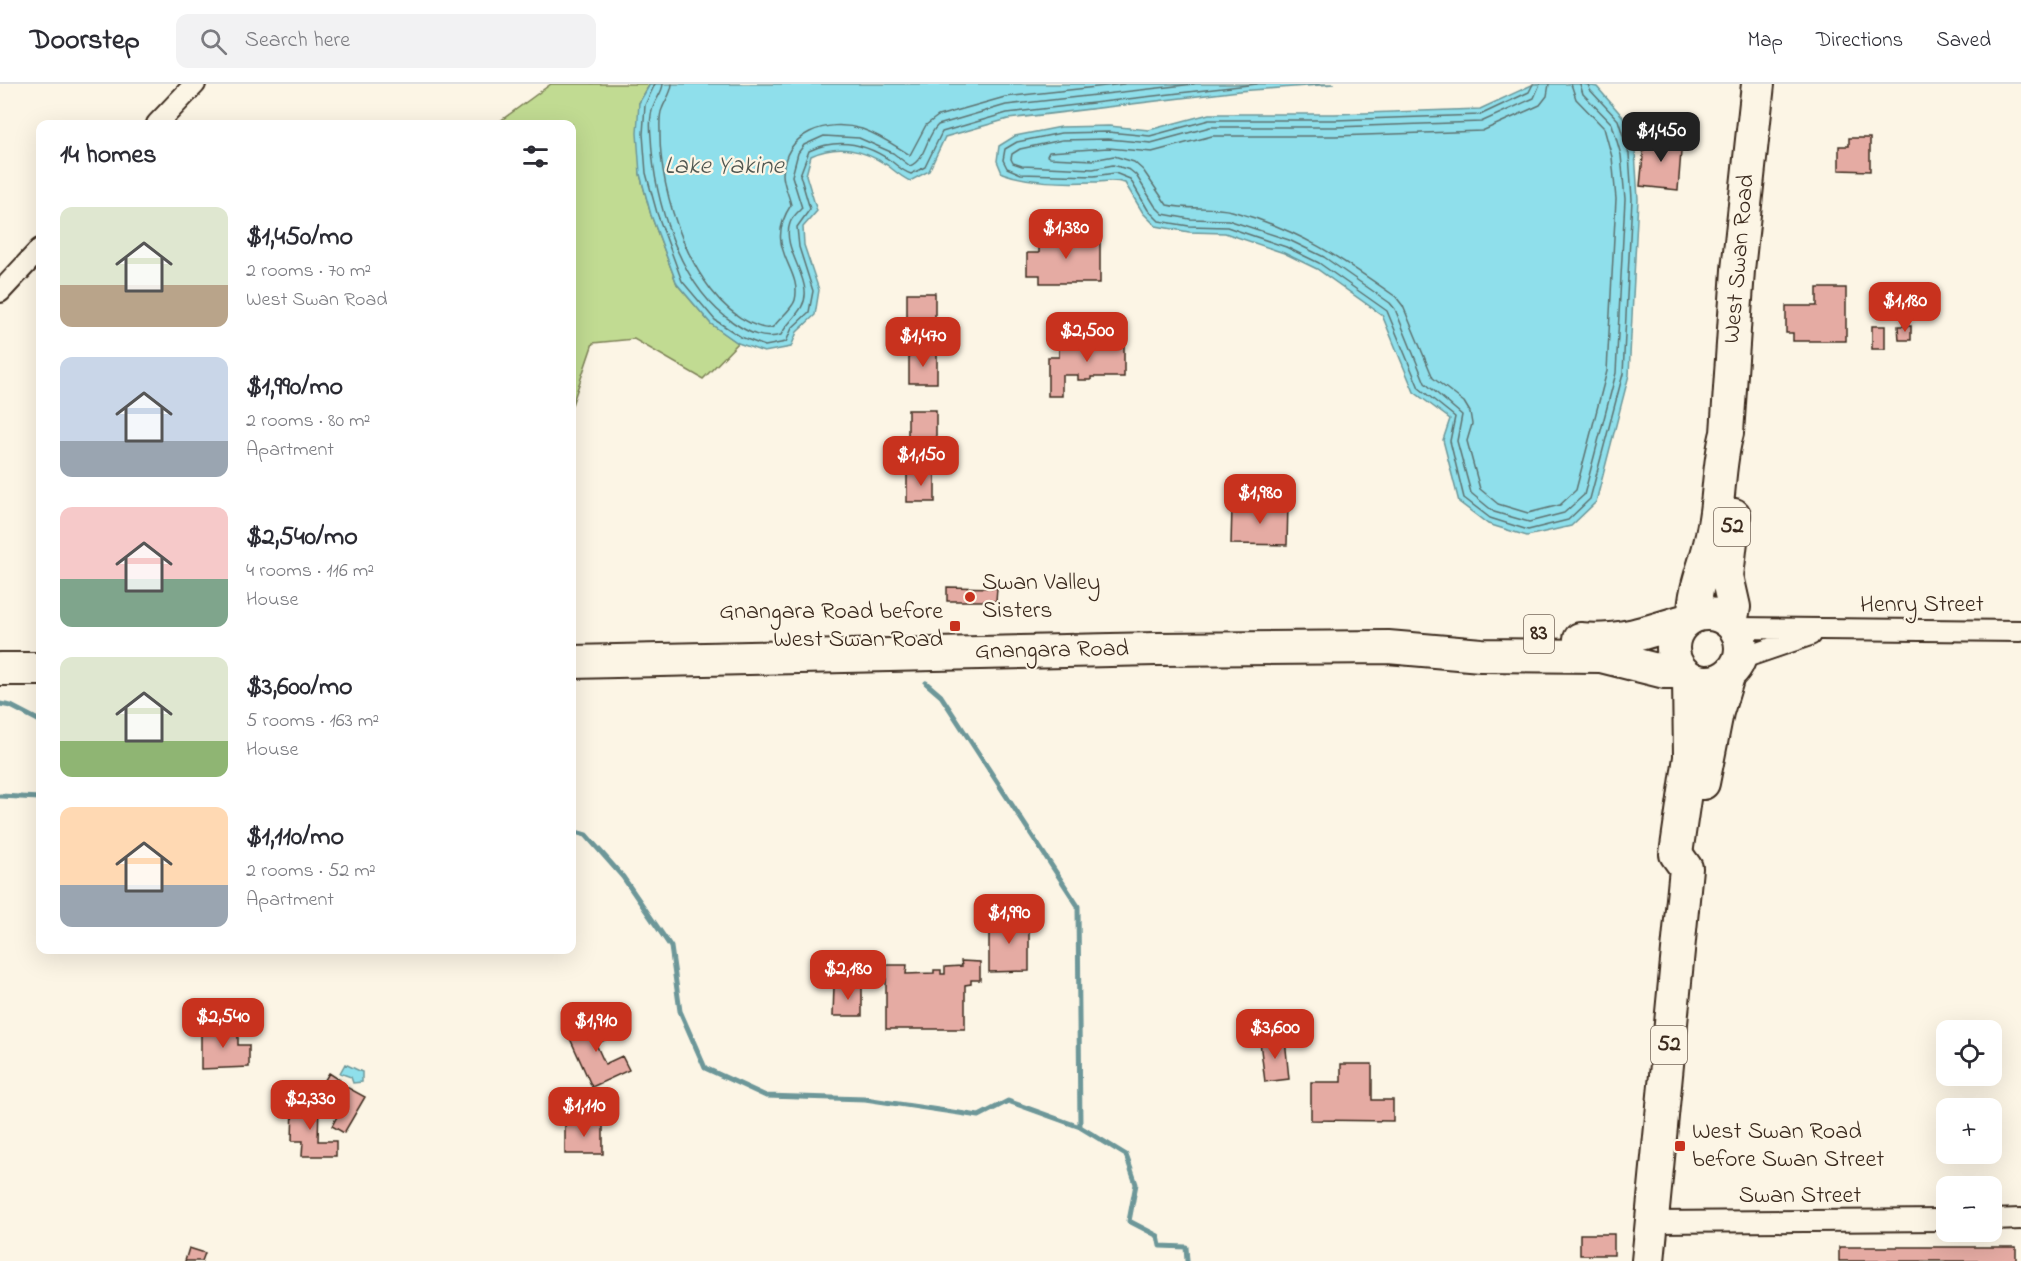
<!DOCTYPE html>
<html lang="en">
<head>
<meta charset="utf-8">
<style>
  body { margin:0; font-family:"Indie Flower",sans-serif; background:#f2f2f3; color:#2b2b33; height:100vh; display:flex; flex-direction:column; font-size:22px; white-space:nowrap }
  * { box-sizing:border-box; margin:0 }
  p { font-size:20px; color:#7c7c81 }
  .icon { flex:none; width:33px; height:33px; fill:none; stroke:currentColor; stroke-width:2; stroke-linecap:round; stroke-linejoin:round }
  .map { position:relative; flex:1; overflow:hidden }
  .details { position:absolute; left:36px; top:36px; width:540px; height:834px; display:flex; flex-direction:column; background:#fff; border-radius:12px; box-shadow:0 6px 24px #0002 }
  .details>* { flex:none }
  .tools { position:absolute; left:1936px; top:936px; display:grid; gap:12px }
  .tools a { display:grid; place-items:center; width:66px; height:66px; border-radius:12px; background:#fff; box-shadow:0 6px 24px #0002; font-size:30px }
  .price { position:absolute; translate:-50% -51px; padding:0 14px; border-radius:12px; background:#c8321e; color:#fff; font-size:20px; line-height:39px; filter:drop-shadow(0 2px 3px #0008) }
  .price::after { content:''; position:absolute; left:50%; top:36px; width:18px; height:14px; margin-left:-9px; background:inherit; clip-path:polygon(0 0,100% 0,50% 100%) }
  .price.current { background:#222; color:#fff }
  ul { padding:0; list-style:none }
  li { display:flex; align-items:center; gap:18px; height:150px; padding:0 24px }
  li span { display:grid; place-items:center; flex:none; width:168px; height:120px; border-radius:12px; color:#555 }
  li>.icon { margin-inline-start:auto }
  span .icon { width:72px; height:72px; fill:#fffc; stroke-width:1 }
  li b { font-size:26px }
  h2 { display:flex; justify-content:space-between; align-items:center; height:72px; padding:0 24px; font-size:26px }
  header { display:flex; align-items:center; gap:36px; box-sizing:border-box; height:84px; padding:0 30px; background:#fff; border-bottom:2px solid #e1e1e2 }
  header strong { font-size:28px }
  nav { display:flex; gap:33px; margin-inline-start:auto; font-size:21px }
  .search { width:420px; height:54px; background:#f2f2f3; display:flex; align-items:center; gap:15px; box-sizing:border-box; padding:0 21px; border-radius:12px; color:#7c7c81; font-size:22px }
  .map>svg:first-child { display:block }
</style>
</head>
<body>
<header>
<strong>Doorstep</strong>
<div class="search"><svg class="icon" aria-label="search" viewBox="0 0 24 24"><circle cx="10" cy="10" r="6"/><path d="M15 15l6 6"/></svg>Search here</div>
<nav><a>Map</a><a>Directions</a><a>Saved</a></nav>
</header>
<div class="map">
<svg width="2021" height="1177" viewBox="0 0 2021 1177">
  <rect width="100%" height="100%" fill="#fcf5e5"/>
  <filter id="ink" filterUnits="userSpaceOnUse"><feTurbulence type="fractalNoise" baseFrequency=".0167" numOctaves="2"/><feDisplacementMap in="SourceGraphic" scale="12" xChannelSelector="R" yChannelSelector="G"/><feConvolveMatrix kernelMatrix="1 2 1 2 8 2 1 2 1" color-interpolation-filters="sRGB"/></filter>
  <g filter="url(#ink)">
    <!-- green -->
    <path fill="#c1db92" stroke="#7e8258" stroke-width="1.5" d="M551 0H650L639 19 640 90 651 131 677 200 711 240 738 259 703 295 634 255 593 259 572 321V40H496Z"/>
    <!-- water -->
    <path fill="#8fdfeb" stroke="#6d9799" stroke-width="1.5" d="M650 0H1334L1239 7 1008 35 945 53 929 87 910 97C901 93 895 87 887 81 862 65 838 60 811 72L806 91 817 127 803 143 804 161 819 206 815 231 797 248 791 263 764 268 738 259 711 240 677 200 651 131 640 90 637 49 639 19Z
      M1534 0H1582L1597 3 1623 33 1635 68 1638 115 1629 291 1596 418 1571 442 1527 452 1488 440 1459 418 1443 356 1450 335 1414 308 1382 231 1317 185 1284 169 1225 149 1189 148 1156 142 1143 129 1125 99C1112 95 1106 98 1093 98 1064 99 1029 99 1002 89L997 77 999 62 1015 52 1061 43 1109 42 1149 46 1209 30H1335L1480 25Z
      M345 980 362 988V998L353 999 351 993 340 989Z"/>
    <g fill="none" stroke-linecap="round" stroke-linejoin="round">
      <!-- shore -->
      <path stroke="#5d7270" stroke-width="1.5" d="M655 0 645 21 643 50 646 89 657 129 682 197 715 236 741 253 765 262 786 258 792 244 809 228 813 207 799 163 797 143 810 125 800 91 809 67C837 54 865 59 891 77 898 82 902 87 911 90L925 83 942 48 1007 29 1257 0
        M663 0C662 9 657 13 654 21 650 29 650 43 651 53 654 116 679 203 734 239 749 249 763 256 781 251 788 236 807 226 805 207 804 186 782 161 790 139 792 133 798 128 802 124L792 92 798 69 804 61 824 52 859 54 893 69 910 82C927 74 925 53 938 41L1006 21 1194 0
        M672 0C671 11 665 16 662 25 659 31 660 41 660 48 659 108 692 212 750 239 757 242 770 248 775 241 780 234 793 224 795 216 803 184 762 165 791 121 789 111 783 100 783 90 785 49 826 34 862 45 880 51 895 62 910 71L926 41 938 32 1005 13 1124 0
        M1533 0 1529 8 1480 31 1335 36H1209L1150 52 1108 48 1061 49 1017 58 1005 65 1003 76 1007 84 1021 90 1094 92 1115 89 1130 95 1148 126 1159 137 1189 142 1227 143 1286 163 1319 179 1387 227 1419 304 1455 333 1450 357 1464 414 1490 434 1528 446 1568 436 1590 415 1623 290 1632 115 1629 70 1618 36 1590 6 1588 0
        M1540 0 1534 14 1481 38 1335 43H1210L1151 59 1108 55 1062 56 1020 65 1012 70 1011 75 1013 79 1022 82 1093 85 1113 81 1130 86 1136 91 1155 122 1163 130 1190 135 1228 136 1289 156 1324 173 1390 219 1395 225 1425 299 1462 331 1457 357 1471 409 1494 428 1529 438 1564 429 1584 411 1616 289 1625 115 1621 71 1612 40 1583 10 1580 0
        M1549 0 1547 12 1540 21 1482 47 1335 52H1212L1152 68 1108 64 1049 68 1047 72 1050 74 1093 76 1114 72 1134 78 1143 86 1167 121C1188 126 1211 122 1232 127 1298 145 1341 174 1396 213L1403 222 1433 294 1464 318 1470 328 1472 340 1467 357 1480 405 1498 420 1528 429 1560 421 1576 406 1607 287 1616 115 1612 73 1604 44 1576 15 1571 0"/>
      <!-- stream -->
      <path stroke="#6d9799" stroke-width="5" d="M926 599 941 612 1078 822 1080 1043
        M0 620 11 622 40 637
        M0 712 40 714
        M572 747 586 751 623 793 671 863 680 927 705 984 766 1012 865 1015 979 1032 1008 1017 1080 1043 1126 1071 1136 1100 1129 1137 1158 1152 1160 1162 1186 1163 1187 1177"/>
    </g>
    <!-- building -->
    <path fill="#e5aba3" stroke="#3b2a1e" stroke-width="1.5" d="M1645 52 1682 55 1678 106 1640 102Z
      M1849 54H1870V87L1839 86V62H1849Z
      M1039 152H1100V199H1040V191H1027V169H1039Z
      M1817 204H1846V257H1793V249H1786V222H1817Z
      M907 209H935V240H907Z
      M1872 242H1885V265H1872Z
      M1898 242H1911V256H1899Z
      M1098 253H1124V293H1091V296H1078V291H1062V312H1048V273H1059V261L1098 264Z
      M909 268H937V299H909Z
      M908 326H936V357H908Z
      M907 387H935V418H907Z
      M1270 418 1288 419 1287 461 1231 460 1232 423 1270 424Z
      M947 503 997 504 996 517H947Z
      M989 835H1029V887L989 888Z
      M961 877 980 878V896H971V900L965 901V945H886V881H907L906 890 934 889V886H941V890H945V883L962 882Z
      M834 901H862V932H833Z
      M603 934 611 953 596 960 605 980 622 972 629 986 592 1003 568 950Z
      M201 943H238V961H249V983L201 985Z
      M1285 955 1289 995 1265 998 1260 958Z
      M1341 980H1372V1016H1393V1037L1311 1036V998H1341Z
      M329 989 340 996 339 999 365 1013 344 1049 332 1042 341 1025 316 1011Z
      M293 1019 319 1020 318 1057H336V1072H302L303 1057H292Z
      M565 1039H603V1070H565Z
      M1580 1150H1614V1171H1580Z
      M1839 1163H2016V1177H1839Z
      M189 1164 205 1169 202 1177H185Z"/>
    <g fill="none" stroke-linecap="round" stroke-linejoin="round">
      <!-- street casing -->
      <g stroke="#3b2a1e" stroke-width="24">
        <path id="street" d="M157 40 195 0
          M0 208 40 165
          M1735 544 2021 547
          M1740 575 1810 551
          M1992 1136 2021 1135
          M1653 1138 1947 1136"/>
      </g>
      <!-- primary casing -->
      <g stroke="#3b2a1e" stroke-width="36">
        <path id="primary" d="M1673 564a34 34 0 1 1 68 0a34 34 0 1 1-68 0Z
          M1694 532C1694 500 1708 477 1713 446 1720 414 1718 381 1727 349L1738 186 1758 0
          M1731 539 1734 523 1727 492 1734 431
          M1580 555C1618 559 1651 547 1687 536
          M572 578 1156 565 1388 563 1481 571 1601 572 1665 588H1682
          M0 585H40
          M1703 699 1717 628 1728 592
          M1648 1177 1686 784 1676 770 1690 673 1689 594"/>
      </g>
      <!-- street -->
      <use href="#street" stroke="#fcf5e5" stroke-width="20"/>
      <!-- primary -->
      <use href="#primary" stroke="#fcf5e5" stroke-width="32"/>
    </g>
  </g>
  <!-- markers -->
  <g fill="#c8321e" stroke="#fcf5e5" stroke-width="2">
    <circle cx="970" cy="513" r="6"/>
    <rect x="949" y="536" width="12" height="12" rx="3"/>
    <rect x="1674" y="1056" width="12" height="12" rx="3"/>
  </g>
  <g text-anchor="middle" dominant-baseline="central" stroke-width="4.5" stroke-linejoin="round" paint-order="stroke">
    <!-- shield labels -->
    <g fill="#fcf5e5" stroke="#75675a" stroke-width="1.5">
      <rect x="1714" y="424" width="36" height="38" rx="4.5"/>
      <rect x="1524" y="531" width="30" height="38" rx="4.5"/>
      <rect x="1651" y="942" width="36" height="38" rx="4.5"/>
    </g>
    <g font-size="22" font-weight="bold" fill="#3b2a1e">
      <text x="1732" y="443">52</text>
      <text x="1539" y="550">83</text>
      <text x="1669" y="961">52</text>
    </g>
    <!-- street labels -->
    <g font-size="24" fill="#3b2a1e" stroke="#fcf5e5">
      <text transform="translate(1740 175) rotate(-85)">West Swan Road</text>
      <text x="1922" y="521">Henry Street</text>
      <text transform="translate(1052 567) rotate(-1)">Gnangara Road</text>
      <text x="1800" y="1112">Swan Street</text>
    </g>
    <!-- poi labels -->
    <g font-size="24" fill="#3b2a1e" stroke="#fcf5e5" text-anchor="start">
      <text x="982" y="499">Swan Valley<tspan x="982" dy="28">Sisters</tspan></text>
      <text x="943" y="528" text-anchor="end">Gnangara Road before<tspan x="943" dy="28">West Swan Road</tspan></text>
      <text x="1692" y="1048">West Swan Road<tspan x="1692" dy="28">before Swan Street</tspan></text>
    </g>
    <!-- water labels -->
    <g font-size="26" font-style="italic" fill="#505751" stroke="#fcf5e5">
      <text x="724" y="83">Lake Yakine</text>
    </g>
  </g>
</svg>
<div class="tools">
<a><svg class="icon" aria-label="locate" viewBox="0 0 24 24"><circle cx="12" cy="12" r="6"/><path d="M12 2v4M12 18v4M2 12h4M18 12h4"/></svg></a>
<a>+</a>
<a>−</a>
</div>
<b class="price current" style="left:1661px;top:79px">$1,450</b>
<b class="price" style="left:1066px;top:176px">$1,380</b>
<b class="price" style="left:1905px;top:249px">$1,180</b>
<b class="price" style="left:1087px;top:279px">$2,500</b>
<b class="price" style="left:923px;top:284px">$1,470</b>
<b class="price" style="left:921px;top:403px">$1,150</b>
<b class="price" style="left:1260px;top:441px">$1,980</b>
<b class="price" style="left:1009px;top:861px">$1,990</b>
<b class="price" style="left:848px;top:917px">$2,180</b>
<b class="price" style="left:223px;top:965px">$2,540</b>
<b class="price" style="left:596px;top:969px">$1,910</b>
<b class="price" style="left:1275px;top:976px">$3,600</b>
<b class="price" style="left:310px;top:1047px">$2,330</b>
<b class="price" style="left:584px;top:1054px">$1,110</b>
<section class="details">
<h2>14 homes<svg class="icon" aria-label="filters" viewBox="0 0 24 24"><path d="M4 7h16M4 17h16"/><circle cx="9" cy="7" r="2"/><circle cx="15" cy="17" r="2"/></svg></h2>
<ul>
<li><span style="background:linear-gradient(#dfe7d0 65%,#b9a48a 0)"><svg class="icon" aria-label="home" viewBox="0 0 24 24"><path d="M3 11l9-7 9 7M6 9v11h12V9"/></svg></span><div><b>$1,450/mo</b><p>2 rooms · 70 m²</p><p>West Swan Road</p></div></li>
<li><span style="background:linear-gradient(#c9d6e8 70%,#9aa5b1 0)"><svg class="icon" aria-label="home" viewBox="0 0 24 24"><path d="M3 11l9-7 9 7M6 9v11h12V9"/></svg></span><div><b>$1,990/mo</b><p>2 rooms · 80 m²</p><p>Apartment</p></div></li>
<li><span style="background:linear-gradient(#f6c9c9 60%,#7fa58c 0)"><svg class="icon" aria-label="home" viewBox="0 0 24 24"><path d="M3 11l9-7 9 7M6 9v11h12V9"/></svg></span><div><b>$2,540/mo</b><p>4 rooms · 116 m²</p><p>House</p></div></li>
<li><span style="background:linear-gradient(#dfe7d0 70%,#8fb573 0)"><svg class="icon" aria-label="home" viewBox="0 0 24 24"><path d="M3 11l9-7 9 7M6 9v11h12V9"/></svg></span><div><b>$3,600/mo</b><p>5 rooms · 163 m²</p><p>House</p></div></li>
<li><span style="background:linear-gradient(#ffd9b3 65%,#9aa5b1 0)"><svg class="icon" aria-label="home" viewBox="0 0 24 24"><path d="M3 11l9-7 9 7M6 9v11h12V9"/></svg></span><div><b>$1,110/mo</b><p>2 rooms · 52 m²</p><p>Apartment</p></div></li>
</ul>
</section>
</div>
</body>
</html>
